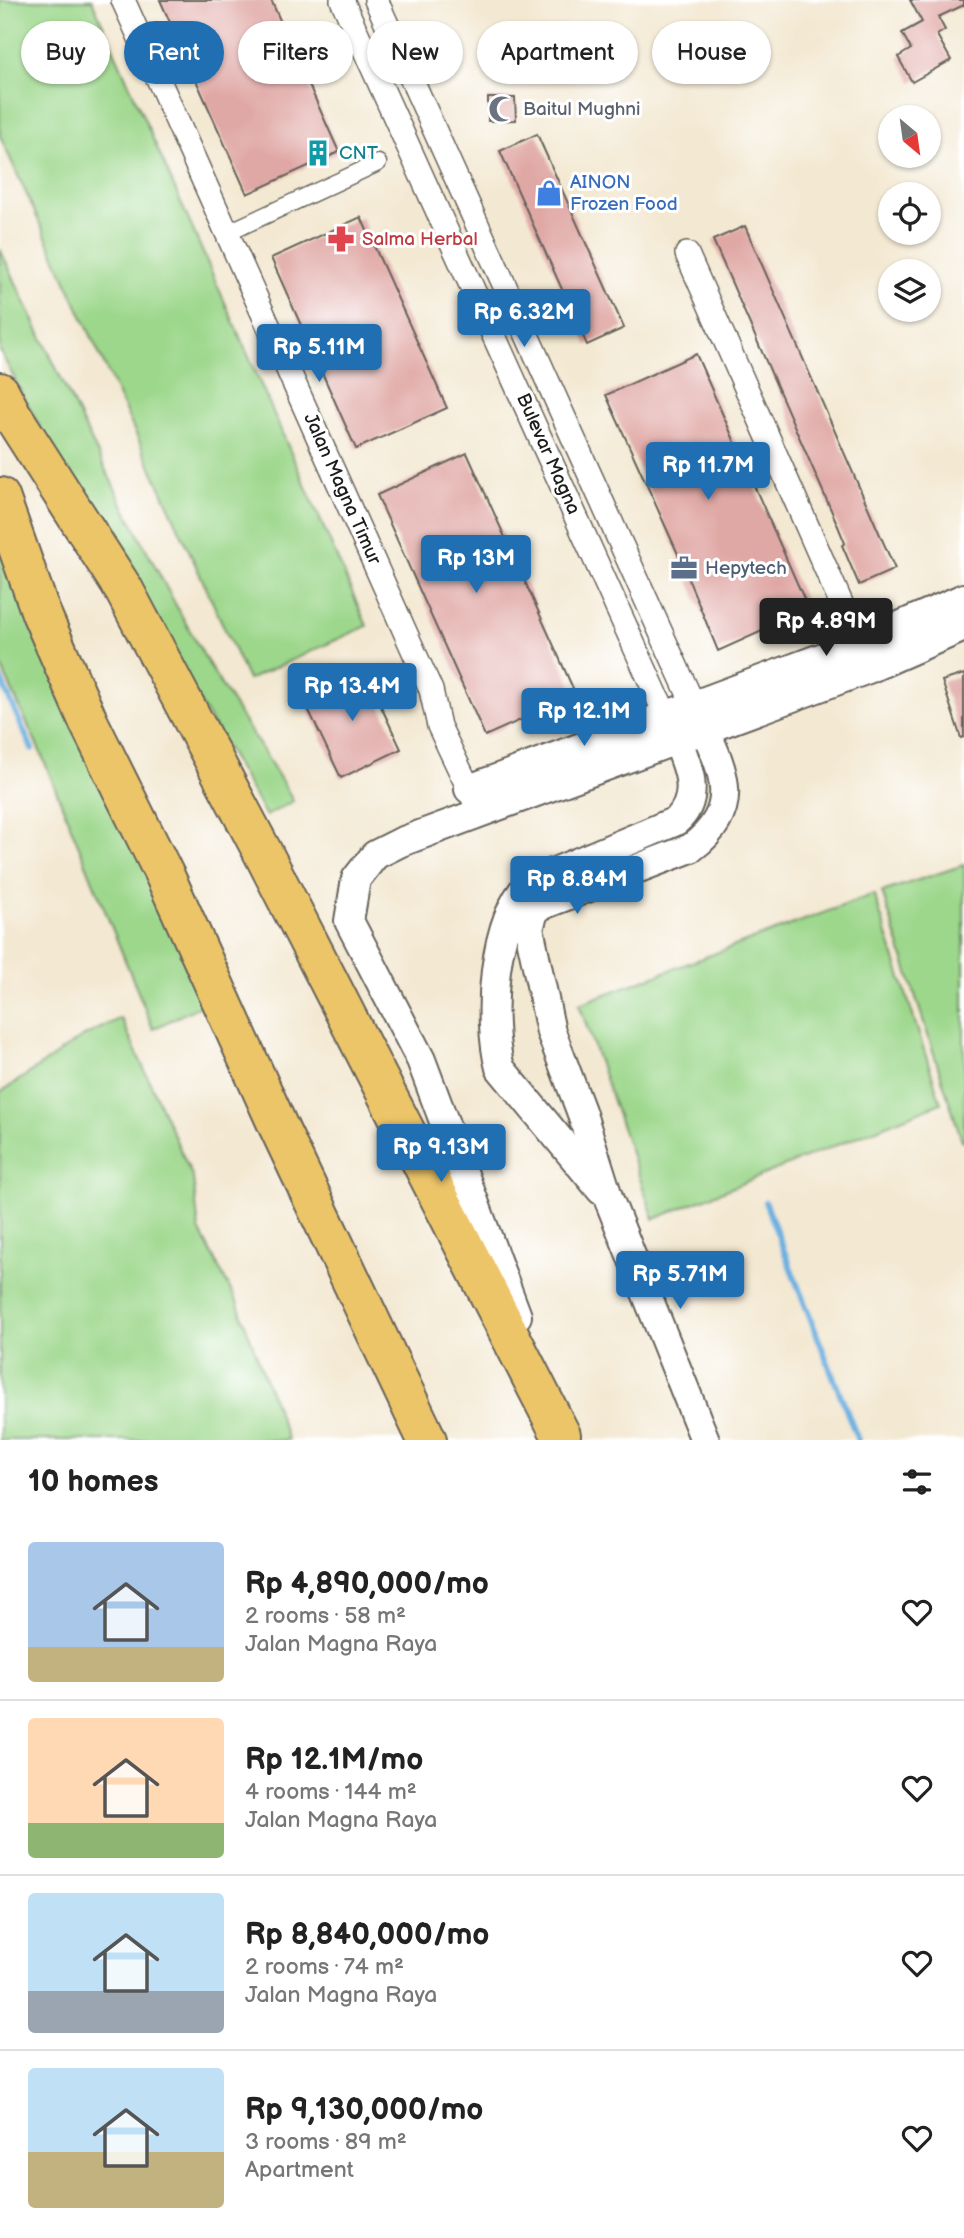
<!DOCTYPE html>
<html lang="en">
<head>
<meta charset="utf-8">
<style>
  body { margin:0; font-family:"Balsamiq Sans",sans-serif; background:#f2f2f2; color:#222; height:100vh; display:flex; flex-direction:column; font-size:26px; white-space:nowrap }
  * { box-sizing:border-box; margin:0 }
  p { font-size:23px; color:#767676 }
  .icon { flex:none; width:38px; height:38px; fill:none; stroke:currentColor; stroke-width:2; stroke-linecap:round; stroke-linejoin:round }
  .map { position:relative; height:1440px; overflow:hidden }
  .drawer { display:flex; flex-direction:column; background:#fff; flex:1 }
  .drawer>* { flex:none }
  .top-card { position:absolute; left:21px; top:21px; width:922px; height:63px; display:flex; gap:14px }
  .needle { width:46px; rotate:151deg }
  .buttons { position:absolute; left:878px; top:105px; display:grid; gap:14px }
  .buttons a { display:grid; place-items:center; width:63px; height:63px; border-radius:50%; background:#fff; box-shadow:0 2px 5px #0004; font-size:35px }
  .price { position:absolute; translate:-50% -60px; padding:0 16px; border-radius:7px; background:#1f6fb2; color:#fff; font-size:23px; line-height:46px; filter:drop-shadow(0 2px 4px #0008) }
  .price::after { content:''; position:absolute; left:50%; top:42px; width:21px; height:16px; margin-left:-10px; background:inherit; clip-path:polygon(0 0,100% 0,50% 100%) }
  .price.on { background:#222; color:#fff }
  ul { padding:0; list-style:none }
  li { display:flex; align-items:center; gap:21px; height:175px; padding:0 28px }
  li+li { border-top:2px solid #e0e0e0 }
  li span { display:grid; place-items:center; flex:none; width:196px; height:140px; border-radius:7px; color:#555 }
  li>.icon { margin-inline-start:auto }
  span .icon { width:84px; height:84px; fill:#fffc; stroke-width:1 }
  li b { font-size:30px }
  h2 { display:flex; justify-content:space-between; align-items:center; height:84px; padding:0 28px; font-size:30px }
  .pill { padding:0 24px; border-radius:32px; background:#fff; box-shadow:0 2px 5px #0004; font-size:24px; line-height:63px }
  .pill.on { background:#1f6fb2; color:#fff }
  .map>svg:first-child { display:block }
</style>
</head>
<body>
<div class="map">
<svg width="964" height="1440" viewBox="0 0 964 1440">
  <rect width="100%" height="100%" fill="#fff"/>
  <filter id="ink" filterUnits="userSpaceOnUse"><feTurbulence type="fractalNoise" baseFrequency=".0143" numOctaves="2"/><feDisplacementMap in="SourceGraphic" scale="14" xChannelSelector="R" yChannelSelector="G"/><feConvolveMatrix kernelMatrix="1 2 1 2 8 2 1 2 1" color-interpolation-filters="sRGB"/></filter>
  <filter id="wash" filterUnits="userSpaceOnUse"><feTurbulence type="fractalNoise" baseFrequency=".00686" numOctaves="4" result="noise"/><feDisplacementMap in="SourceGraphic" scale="28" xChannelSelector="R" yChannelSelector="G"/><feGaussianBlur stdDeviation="1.57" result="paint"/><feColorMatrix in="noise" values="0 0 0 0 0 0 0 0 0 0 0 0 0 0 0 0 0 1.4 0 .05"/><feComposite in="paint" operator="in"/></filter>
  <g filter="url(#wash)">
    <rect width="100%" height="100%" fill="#f3e8d1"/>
    <!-- green -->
    <path fill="#9cd78b" stroke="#5c7a54" stroke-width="2" d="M0 0H92L367 626 248 680 0 136Z
      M0 249C65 388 131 528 207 661 234 709 267 753 293 801L266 816 43 433 0 351Z
      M0 550 210 1001 153 1029 43 758 0 664Z
      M964 865V1141H962L882 892Z
      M874 894 941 1103 654 1219 579 1004Z
      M121 1018 193 1178 199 1230 237 1302 288 1440H0V1093L82 1037Z"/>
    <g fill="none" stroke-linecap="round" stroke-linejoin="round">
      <!-- stream -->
      <path stroke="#6bb0e1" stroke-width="6" d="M0 678 32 749
        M765 1202 858 1440"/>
    </g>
    <g id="blocks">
      <!-- building -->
      <path fill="#e0a8a5" d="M160 0H271L339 152 247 194Z
        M910 0H964V5L938 17 945 30 937 35 951 60 912 82 898 57 911 49 902 33 922 22Z
        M488 98H515L516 120 488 121Z
        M537 134 624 328 587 345 500 151Z
        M361 217 447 408 356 449 271 258Z
        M745 226 895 569 859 585 842 545 845 543 835 519 713 240Z
        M696 354 809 610 718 651 678 554 606 395Z
        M467 453 576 695 485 736 377 495Z
        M363 668 401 749 341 778 302 696Z
        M964 674V737L961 738 942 681Z"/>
    </g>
  </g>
  <g filter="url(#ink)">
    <use href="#blocks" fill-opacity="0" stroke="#67635b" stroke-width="2"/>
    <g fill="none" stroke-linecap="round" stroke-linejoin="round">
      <!-- pedestrian casing -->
      <g stroke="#67635b" stroke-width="19">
        <path id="pedestrian" d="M227 233 378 163"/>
      </g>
      <!-- minor casing -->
      <g stroke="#67635b" stroke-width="26">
        <path id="minor" d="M123 0 431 690 439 726 476 804
          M342 0 666 716
          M376 0 694 706
          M687 254 845 612"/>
      </g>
      <!-- tertiary casing -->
      <g stroke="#67635b" stroke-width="32">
        <path id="tertiary" d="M694 706C717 760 750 804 691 848L540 906 534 912 529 928 551 1032 581 1111 609 1200 705 1440
          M469 789 858 644 964 598
          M601 1190 500 1068C487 1019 492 918 531 882L676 821C708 793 680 749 666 716
          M517 1316 421 1060 349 921 356 879 375 855 401 842 868 669 964 627"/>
      </g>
      <!-- motorway casing -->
      <g stroke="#67635b" stroke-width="42">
        <path id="motorway" d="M0 392 12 415 124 590 262 851 561 1435
          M0 497 41 613 89 723 165 876 278 1126 427 1440"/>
      </g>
      <!-- pedestrian -->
      <use href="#pedestrian" stroke="#fff" stroke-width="16"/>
      <!-- minor -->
      <use href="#minor" stroke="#fff" stroke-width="23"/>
      <!-- tertiary -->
      <use href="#tertiary" stroke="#fff" stroke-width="28"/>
      <!-- motorway -->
      <use href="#motorway" stroke="#edc569" stroke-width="38"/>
    </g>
  </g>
  <!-- icons -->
  <defs>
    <g id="mosque-bare" transform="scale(2.1)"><path d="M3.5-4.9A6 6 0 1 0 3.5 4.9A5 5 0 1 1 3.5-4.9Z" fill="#6b7280" stroke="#fff" stroke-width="2.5" paint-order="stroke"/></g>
    <g id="building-bare" transform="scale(2.1)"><path d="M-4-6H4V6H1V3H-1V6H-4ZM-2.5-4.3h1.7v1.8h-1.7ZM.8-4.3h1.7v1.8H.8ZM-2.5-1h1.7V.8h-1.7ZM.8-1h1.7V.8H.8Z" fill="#0f9aa8" stroke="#fff" stroke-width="2.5" paint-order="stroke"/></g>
    <g id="shop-bare" transform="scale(2.1)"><path d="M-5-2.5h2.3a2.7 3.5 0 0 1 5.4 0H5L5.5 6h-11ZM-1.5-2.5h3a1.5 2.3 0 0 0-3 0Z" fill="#3f7fe0" stroke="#fff" stroke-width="2.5" paint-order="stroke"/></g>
    <g id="pharmacy-bare" transform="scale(2.1)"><path d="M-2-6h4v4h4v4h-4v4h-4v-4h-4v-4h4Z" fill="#e0444e" stroke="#fff" stroke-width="2.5" paint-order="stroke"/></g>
    <g id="office-bare" transform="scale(2.1)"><path d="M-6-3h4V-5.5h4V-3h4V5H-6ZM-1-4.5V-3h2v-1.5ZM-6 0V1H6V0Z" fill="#5c6f8a" stroke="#fff" stroke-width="2.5" paint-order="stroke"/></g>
  </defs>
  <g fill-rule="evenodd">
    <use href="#mosque-bare" x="502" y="109"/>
    <use href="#building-bare" x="318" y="153"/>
    <use href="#shop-bare" x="549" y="193"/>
    <use href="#pharmacy-bare" x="341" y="239"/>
    <use href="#office-bare" x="684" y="568"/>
  </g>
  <g text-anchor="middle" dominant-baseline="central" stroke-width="6" stroke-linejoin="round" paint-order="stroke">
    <!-- worship labels -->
    <g font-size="19" fill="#5b616d" stroke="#fff" text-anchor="start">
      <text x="523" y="109">Baitul Mughni</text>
    </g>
    <!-- culture labels -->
    <g font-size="19" fill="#0d838f" stroke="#fff" text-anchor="start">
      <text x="339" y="153">CNT</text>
    </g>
    <!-- shop labels -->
    <g font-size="19" fill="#366cbe" stroke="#fff" text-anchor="start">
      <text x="570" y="182">AINON<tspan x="570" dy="22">Frozen Food</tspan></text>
    </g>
    <!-- health labels -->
    <g font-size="19" fill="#be3a42" stroke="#fff" text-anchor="start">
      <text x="362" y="239">Salma Herbal</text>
    </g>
    <!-- street labels -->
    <g font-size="19" fill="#1c1c1c" stroke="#fff">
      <text transform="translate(548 454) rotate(66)">Bulevar Magna</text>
      <text transform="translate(342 489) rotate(66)">Jalan Magna Timur</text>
    </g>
    <!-- service labels -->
    <g font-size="19" fill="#4e5e75" stroke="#fff" text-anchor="start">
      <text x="705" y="568">Hepytech</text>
    </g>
  </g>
</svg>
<div class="buttons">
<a><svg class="needle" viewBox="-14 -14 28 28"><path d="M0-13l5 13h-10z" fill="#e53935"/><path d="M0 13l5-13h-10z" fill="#767676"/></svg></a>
<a><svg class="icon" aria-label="locate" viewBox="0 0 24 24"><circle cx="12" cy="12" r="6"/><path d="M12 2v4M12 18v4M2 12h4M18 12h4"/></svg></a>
<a><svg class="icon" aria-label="layers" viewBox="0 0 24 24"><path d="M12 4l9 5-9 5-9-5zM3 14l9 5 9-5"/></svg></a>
</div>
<b class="price" style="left:524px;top:349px">Rp 6.32M</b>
<b class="price" style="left:319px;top:384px">Rp 5.11M</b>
<b class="price" style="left:708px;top:502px">Rp 11.7M</b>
<b class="price" style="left:476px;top:595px">Rp 13M</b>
<b class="price on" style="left:826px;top:658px">Rp 4.89M</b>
<b class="price" style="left:352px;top:723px">Rp 13.4M</b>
<b class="price" style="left:584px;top:748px">Rp 12.1M</b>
<b class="price" style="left:577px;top:916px">Rp 8.84M</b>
<b class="price" style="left:441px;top:1184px">Rp 9.13M</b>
<b class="price" style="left:680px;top:1311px">Rp 5.71M</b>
<div class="top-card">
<a class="pill">Buy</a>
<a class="pill on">Rent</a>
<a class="pill">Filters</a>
<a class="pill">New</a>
<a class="pill">Apartment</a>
<a class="pill">House</a>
</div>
</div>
<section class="drawer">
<h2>10 homes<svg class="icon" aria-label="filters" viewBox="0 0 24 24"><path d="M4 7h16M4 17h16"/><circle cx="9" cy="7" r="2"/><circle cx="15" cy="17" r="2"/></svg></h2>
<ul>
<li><span style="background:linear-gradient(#a9c7e8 75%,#c2b280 0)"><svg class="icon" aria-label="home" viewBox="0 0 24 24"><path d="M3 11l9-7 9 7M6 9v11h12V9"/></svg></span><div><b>Rp 4,890,000/mo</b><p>2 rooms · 58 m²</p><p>Jalan Magna Raya</p></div><svg class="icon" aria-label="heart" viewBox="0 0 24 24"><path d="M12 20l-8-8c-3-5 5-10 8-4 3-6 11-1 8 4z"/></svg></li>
<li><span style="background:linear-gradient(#ffd9b3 75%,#8fb573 0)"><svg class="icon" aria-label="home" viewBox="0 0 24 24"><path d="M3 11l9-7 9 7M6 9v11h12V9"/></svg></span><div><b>Rp 12.1M/mo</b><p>4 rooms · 144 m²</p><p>Jalan Magna Raya</p></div><svg class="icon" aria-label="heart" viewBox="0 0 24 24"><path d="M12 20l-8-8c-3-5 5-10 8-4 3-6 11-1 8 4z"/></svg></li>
<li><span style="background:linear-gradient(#bfe0f5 70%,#9aa5b1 0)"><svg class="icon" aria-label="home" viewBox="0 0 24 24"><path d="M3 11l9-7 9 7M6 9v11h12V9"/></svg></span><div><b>Rp 8,840,000/mo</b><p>2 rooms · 74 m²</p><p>Jalan Magna Raya</p></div><svg class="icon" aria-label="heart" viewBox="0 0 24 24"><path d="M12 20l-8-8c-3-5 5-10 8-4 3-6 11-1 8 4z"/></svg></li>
<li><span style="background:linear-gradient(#bfe0f5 60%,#c2b280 0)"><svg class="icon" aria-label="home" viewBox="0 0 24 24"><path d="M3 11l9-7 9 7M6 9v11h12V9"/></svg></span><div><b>Rp 9,130,000/mo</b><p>3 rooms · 89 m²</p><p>Apartment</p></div><svg class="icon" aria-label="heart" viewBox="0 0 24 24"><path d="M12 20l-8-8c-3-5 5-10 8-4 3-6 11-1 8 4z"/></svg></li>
</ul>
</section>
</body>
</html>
